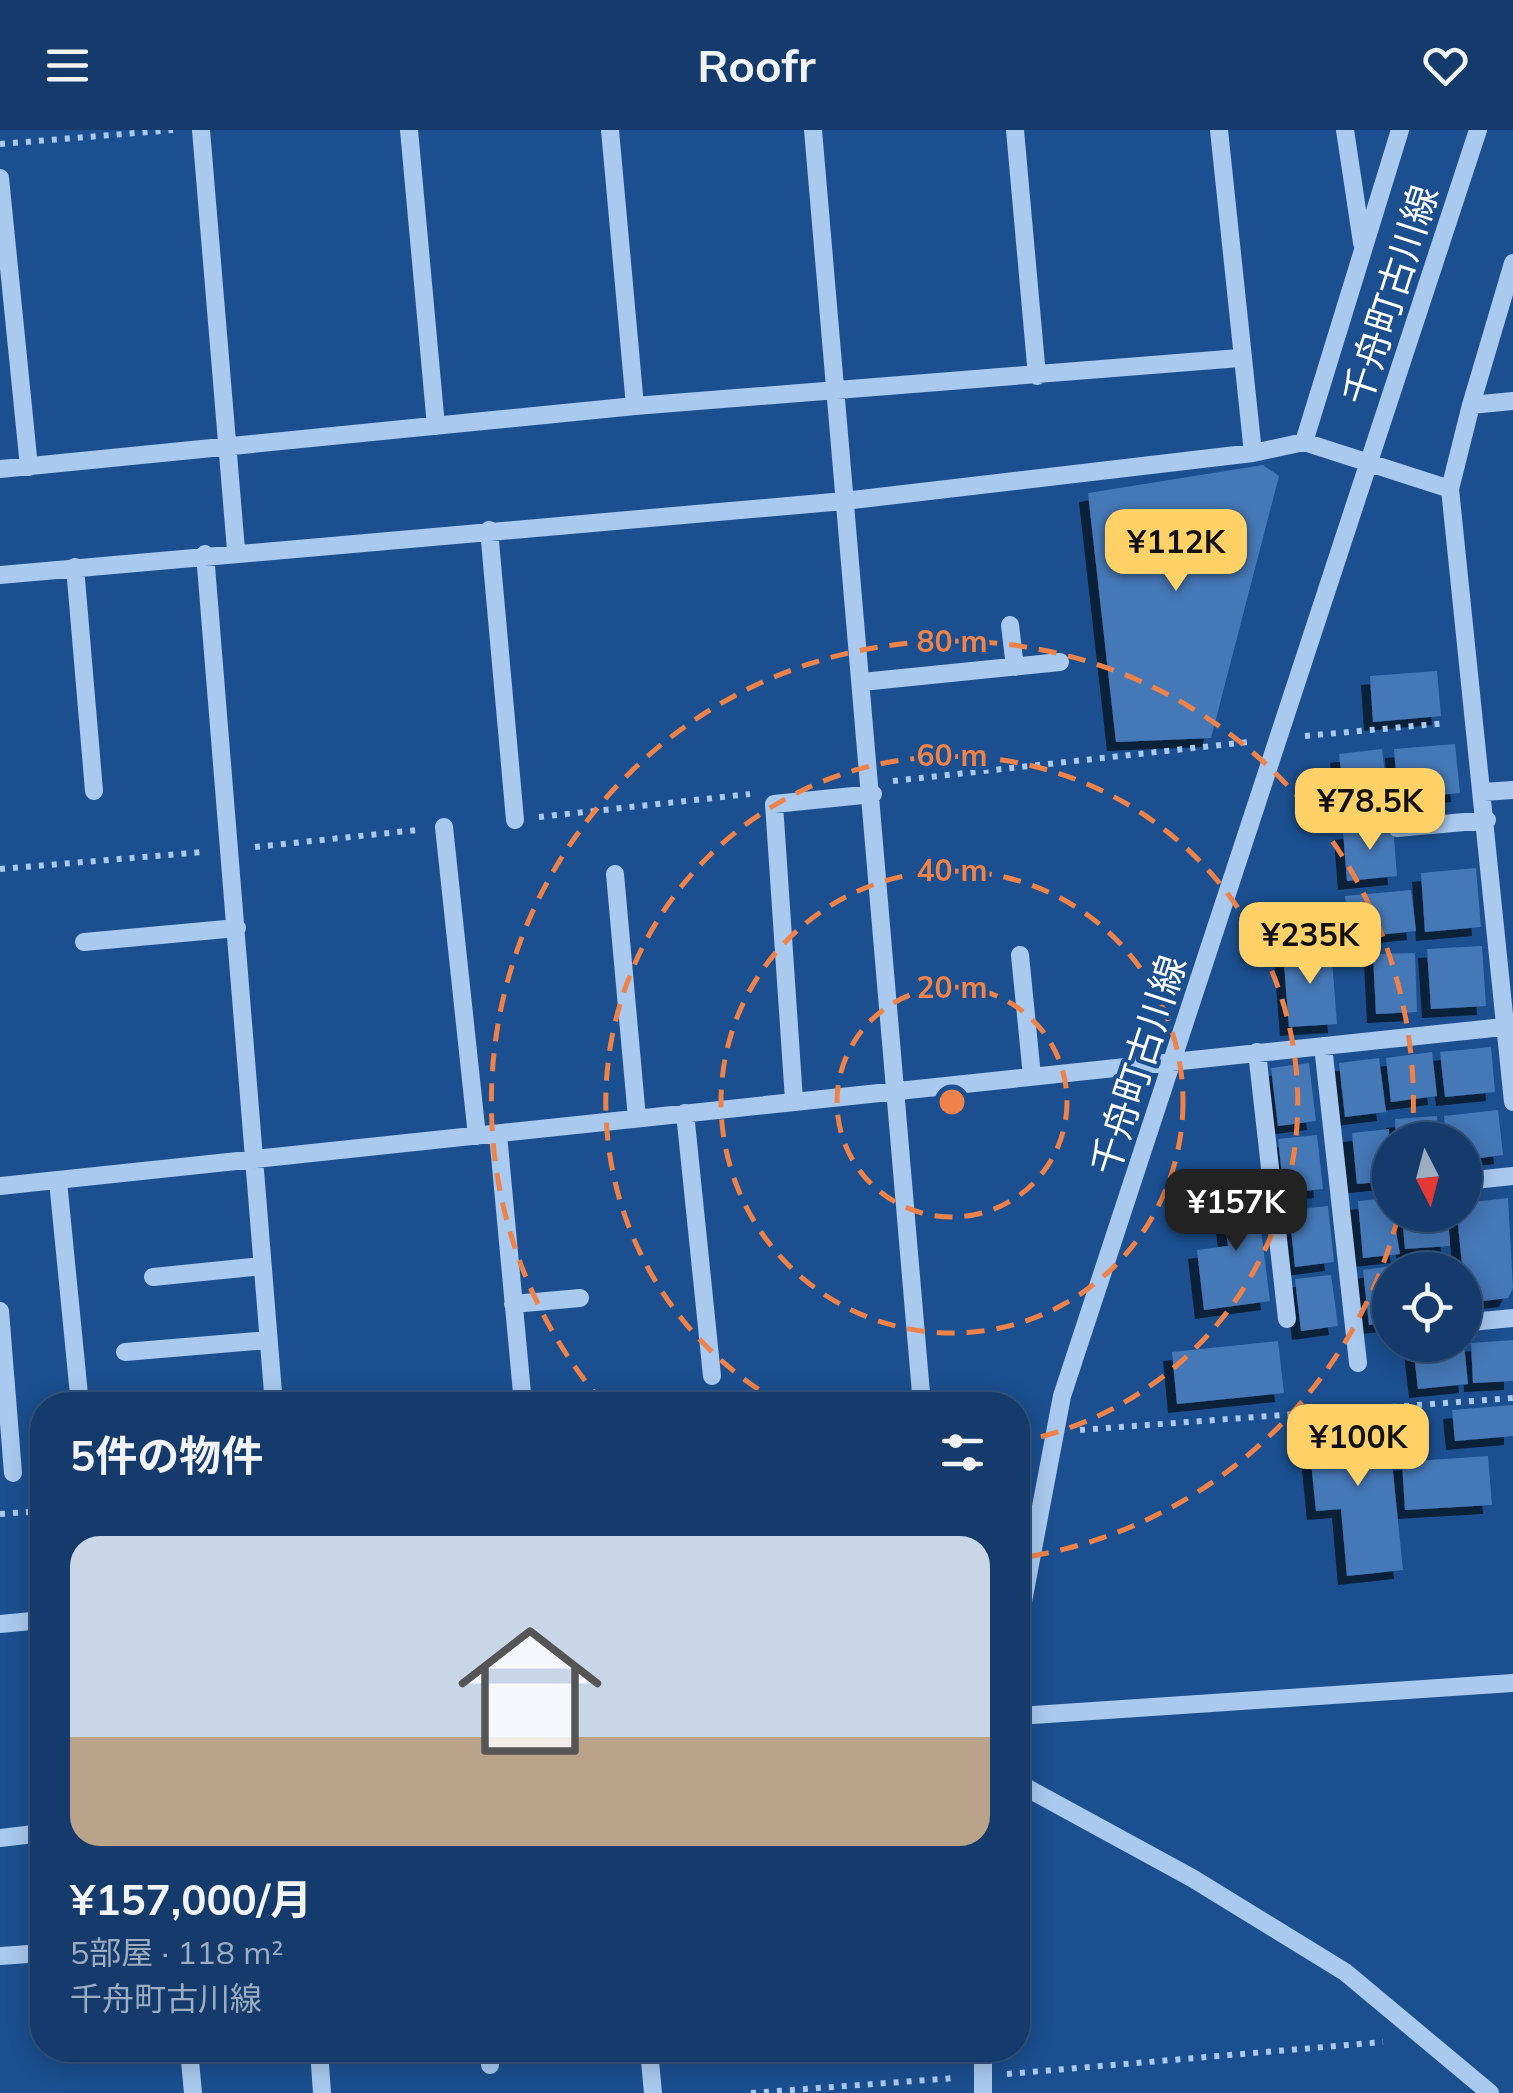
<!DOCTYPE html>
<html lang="ja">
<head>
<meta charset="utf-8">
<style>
  body { margin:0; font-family:Mulish,"Noto Sans JP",sans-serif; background:#1d4271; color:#f1f3f6; height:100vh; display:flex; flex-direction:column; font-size:38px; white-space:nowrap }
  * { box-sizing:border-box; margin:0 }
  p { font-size:32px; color:#9dadc1 }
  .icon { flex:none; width:55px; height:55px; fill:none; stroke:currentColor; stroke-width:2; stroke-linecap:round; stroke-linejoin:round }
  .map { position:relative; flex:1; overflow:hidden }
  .drawer { position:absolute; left:30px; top:1262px; width:1000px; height:670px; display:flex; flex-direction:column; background:#143b6b; border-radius:40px; box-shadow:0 5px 25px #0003,0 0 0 2px #33557e }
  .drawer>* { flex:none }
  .needle { width:65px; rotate:174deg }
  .buttons { position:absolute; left:1372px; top:992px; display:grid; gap:20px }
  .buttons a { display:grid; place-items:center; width:110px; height:110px; border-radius:50%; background:#143b6b; box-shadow:0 5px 25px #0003,0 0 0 2px #33557e; font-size:50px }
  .price { position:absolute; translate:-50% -85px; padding:0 22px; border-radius:20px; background:#ffd166; color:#111; font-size:32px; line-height:65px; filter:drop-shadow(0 2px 5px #0008) }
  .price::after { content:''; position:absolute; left:50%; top:60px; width:30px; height:22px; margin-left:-15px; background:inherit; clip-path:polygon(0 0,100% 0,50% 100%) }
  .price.active { background:#222; color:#fff }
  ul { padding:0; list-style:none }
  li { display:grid; align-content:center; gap:20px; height:530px; padding:0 40px }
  li span { display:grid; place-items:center; height:310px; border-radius:30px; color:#555 }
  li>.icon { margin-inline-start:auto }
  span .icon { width:180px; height:180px; fill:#fffc; stroke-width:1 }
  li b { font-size:42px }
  h2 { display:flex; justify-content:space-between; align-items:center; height:120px; padding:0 40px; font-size:42px }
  header { display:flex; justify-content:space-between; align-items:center; height:130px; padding:0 40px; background:#143b6b; font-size:45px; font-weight:700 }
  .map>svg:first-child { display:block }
</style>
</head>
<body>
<header><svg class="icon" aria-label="menu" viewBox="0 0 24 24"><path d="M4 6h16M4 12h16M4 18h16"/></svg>Roofr<svg class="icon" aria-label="heart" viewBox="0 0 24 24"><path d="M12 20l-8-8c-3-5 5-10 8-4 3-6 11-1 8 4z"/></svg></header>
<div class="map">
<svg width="1513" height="1963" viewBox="0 0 1513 1963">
  <defs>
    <filter id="shadow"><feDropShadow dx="-9" dy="9" stdDeviation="0" flood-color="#0009"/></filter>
  </defs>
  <rect width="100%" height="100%" fill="#1b4f8f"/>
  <!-- building -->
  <path fill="#4478b7" filter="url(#shadow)" d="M1263 335 1279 346 1211 608 1116 612 1088 363Z
    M1437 541 1441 586 1373 592 1370 546Z
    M1455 614 1460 663 1398 669 1394 619Z
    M1382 619 1387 661 1344 666 1339 624Z
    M1393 695 1397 746 1347 751 1343 701Z
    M1476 738 1481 797 1425 802 1421 743Z
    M1411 760 1416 801 1349 808 1345 766Z
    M1482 816 1486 876 1431 879 1427 819Z
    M1331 817 1337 894 1289 897 1283 821Z
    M1415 823 1417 882 1376 884 1373 824Z
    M1491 917 1495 962 1445 967 1440 922Z
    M1432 922 1437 966 1391 972 1386 928Z
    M1379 928 1386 982 1345 987 1339 933Z
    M1309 933 1316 991 1278 996 1271 938Z
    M1498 980 1503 1025 1465 1030V1010H1446L1444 986Z
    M1437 986 1439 1010H1396L1395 989Z
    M1389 999 1390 1051 1357 1054 1352 1003Z
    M1317 1005 1323 1059 1284 1063 1278 1009Z
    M1255 1052 1270 1171 1204 1180 1197 1120 1228 1116 1220 1057Z
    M1390 1068 1400 1124 1363 1128 1358 1071Z
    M1508 1068 1513 1158 1508 1168 1466 1173 1457 1085H1465V1073Z
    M1328 1076 1334 1132 1295 1137 1289 1080Z
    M1402 1085H1448L1450 1116 1405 1119Z
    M1456 1128 1457 1140H1411L1410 1132Z
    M1400 1135 1401 1140H1390V1193L1369 1195 1363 1140Z
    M1331 1145 1338 1196 1301 1201 1295 1149Z
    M1513 1210V1251L1473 1253 1471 1213Z
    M1278 1211 1284 1263 1177 1274 1172 1222Z
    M1413 1215H1464L1468 1254 1418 1259Z
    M1513 1275V1306L1455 1311 1452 1280Z
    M1387 1284 1403 1440 1347 1446 1341 1379 1316 1381 1307 1292Z
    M1488 1326 1492 1375 1405 1380 1402 1332Z"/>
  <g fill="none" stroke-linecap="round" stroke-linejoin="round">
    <!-- path -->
    <path stroke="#a9c9ee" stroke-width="6" stroke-dasharray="5 8" stroke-linecap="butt" d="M0 14 173 0
      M1305 606 1447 593
      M893 651 1248 612
      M539 687 750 664
      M255 717 417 700
      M0 739 203 722
      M1080 1300 1513 1268
      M0 1384 42 1381
      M1007 1944 1383 1912
      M751 1963 955 1948"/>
    <!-- minor -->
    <path stroke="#a9c9ee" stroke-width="18" d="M201 0 236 420
      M409 0 436 296
      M610 0 635 276
      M813 0 922 1275
      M1015 0 1037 246
      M1219 0 1253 323
      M1345 0 1362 113
      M0 48 29 337
      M1471 275 1513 133
      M1304 312 1400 0
      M0 339 635 276 1240 228
      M1450 359 1513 972
      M489 400 515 690
      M205 424 274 1275
      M75 437 94 661
      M0 445 844 371 1253 323 1304 312 1450 359 1471 275 1513 271
      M1010 495 1015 537
      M862 552 1060 532
      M1484 662 1513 660
      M444 697 477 1006
      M1397 698 1487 690
      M615 744 637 988
      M84 812 237 798
      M1020 825 1032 946
      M1323 916 1358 1233
      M1257 922 1287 1189
      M794 970 774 674 873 664
      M685 983 712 1246
      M498 1004 522 1263
      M58 1051 80 1275
      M1465 1051 1513 1046
      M0 1056 1513 896
      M153 1147 262 1136
      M513 1174 580 1168
      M0 1181 13 1343
      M1471 1192 1513 1188
      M125 1222 268 1210
      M1018 1395 1037 1393
      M0 1494 42 1490
      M1018 1498 1062 1266 1478 0
      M1018 1586 1513 1553
      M1018 1653 1192 1748 1345 1842 1490 1963
      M0 1708 42 1703
      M0 1826 42 1823
      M189 1920 193 1963
      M319 1920 322 1963
      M489 1920 490 1935
      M649 1920 653 1963
      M983 1963V1920"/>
  </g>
  <!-- distance rings -->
  <g fill="none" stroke="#ee8249" stroke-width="5" stroke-dasharray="18 12">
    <circle cx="952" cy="972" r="115"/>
    <circle cx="952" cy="972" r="231"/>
    <path d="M784 1275A346 346 0 1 1 1018 1312"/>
    <path d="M1398 1087A461 461 0 0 1 1020 1428M604 1274A461 461 0 1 1 1412 1008"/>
  </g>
  <g text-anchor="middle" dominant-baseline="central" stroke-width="8" stroke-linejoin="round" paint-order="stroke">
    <!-- street labels -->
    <g font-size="38" fill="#fff" stroke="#1b4f8f">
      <text transform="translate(1390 165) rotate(-72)">千舟町古川線</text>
      <text transform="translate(1138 935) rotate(-72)">千舟町古川線</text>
    </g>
  </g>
  <circle cx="952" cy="972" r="15" fill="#ee8249" stroke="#1b4f8f" stroke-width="5"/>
  <g font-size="30" text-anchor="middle" font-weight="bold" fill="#ee8249" stroke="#1b4f8f" stroke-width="8" stroke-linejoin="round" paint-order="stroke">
    <text x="952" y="522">80 m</text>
    <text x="952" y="636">60 m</text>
    <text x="952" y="751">40 m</text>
    <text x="952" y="868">20 m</text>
  </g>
</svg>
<div class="buttons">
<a><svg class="needle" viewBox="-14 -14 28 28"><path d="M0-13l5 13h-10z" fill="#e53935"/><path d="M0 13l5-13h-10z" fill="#9dadc1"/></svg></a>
<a><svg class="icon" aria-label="locate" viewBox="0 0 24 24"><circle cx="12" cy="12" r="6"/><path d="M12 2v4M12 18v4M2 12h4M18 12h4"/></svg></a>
</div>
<b class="price" style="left:1176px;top:464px">¥112K</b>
<b class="price" style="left:1370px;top:723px">¥78.5K</b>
<b class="price" style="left:1310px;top:857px">¥235K</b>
<b class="price active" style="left:1236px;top:1124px">¥157K</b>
<b class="price" style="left:1358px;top:1359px">¥100K</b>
<section class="drawer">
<h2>5件の物件<svg class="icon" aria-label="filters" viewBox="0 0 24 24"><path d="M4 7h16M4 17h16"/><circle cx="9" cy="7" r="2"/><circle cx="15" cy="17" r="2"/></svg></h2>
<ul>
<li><span style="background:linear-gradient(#c9d6e8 65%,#b9a48a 0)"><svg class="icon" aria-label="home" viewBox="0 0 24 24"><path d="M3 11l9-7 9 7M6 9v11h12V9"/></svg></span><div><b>¥157,000/月</b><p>5部屋 · 118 m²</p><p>千舟町古川線</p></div></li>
</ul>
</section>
</div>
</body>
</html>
